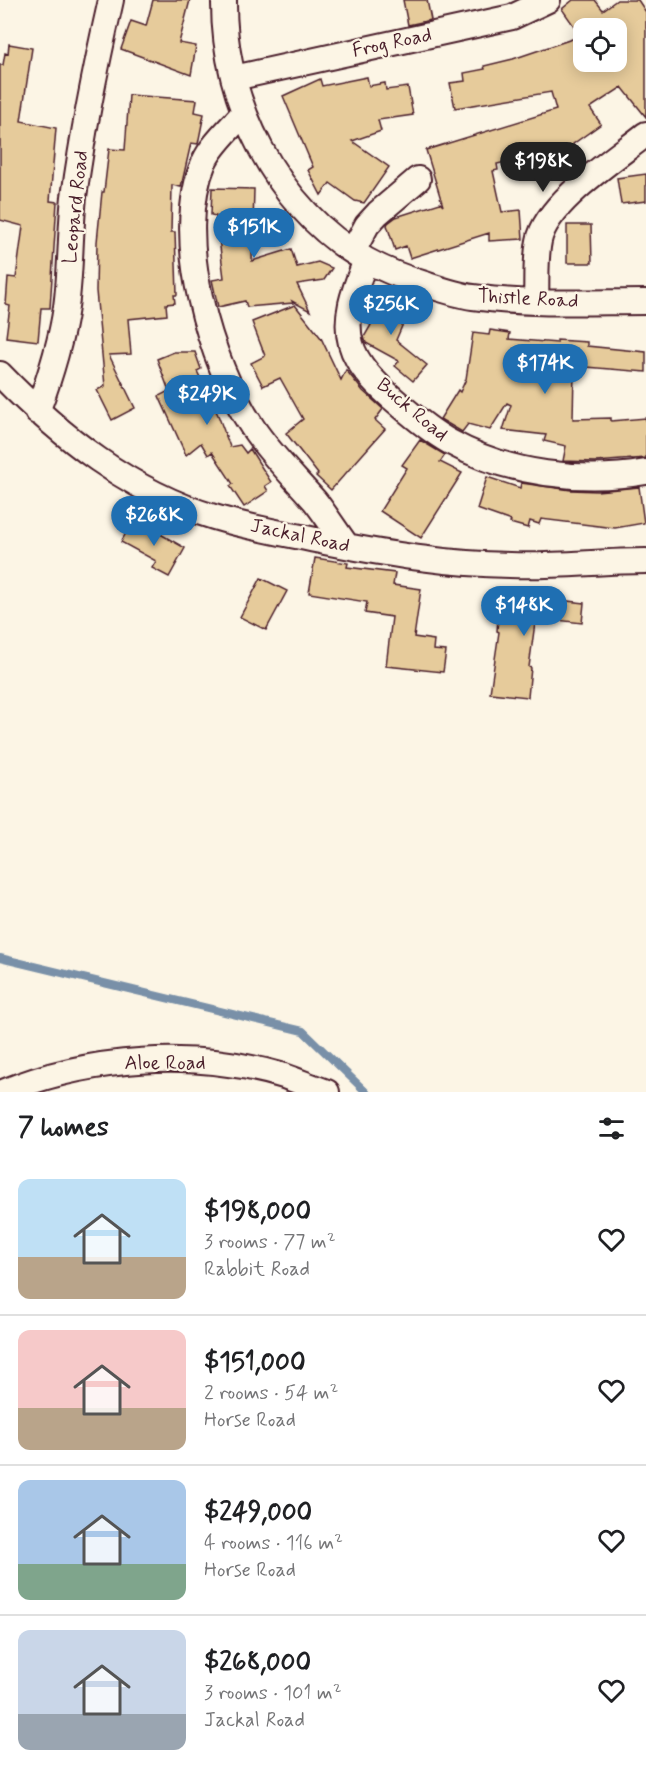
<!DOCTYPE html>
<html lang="en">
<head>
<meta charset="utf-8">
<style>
  body { margin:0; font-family:Mynerve,sans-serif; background:#f2f2f2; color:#202124; height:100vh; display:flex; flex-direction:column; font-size:22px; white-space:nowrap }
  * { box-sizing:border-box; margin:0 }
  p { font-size:20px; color:#757577 }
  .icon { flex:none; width:33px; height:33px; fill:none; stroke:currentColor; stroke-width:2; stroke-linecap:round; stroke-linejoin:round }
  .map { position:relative; height:1092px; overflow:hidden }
  .details { display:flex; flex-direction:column; background:#fff; flex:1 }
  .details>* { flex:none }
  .fabs { position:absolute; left:573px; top:18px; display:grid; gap:12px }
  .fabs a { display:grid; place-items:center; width:54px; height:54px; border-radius:12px; background:#fff; box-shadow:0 3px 15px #0003; font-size:30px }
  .price { position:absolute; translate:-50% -51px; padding:0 14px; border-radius:21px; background:#1f6fb2; color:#fff; font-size:20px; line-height:39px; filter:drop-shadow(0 2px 3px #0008) }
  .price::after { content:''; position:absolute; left:50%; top:36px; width:18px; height:14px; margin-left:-9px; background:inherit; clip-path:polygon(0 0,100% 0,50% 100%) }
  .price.current { background:#222; color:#fff }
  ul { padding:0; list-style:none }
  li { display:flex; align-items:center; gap:18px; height:150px; padding:0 18px }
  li+li { border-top:2px solid #e0e0e0 }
  li span { display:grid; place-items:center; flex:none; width:168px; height:120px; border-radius:12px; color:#555 }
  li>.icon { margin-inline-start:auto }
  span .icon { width:72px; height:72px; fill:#fffc; stroke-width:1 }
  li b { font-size:26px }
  h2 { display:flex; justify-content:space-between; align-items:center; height:72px; padding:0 18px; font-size:26px }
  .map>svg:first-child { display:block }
</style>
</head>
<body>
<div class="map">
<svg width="646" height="1092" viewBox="0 0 646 1092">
  <rect width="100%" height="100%" fill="#fcf5e5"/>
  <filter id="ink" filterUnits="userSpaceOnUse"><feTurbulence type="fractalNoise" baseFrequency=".0167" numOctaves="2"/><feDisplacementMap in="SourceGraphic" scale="12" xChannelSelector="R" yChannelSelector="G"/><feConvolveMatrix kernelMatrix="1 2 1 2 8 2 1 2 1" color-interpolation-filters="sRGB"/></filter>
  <g filter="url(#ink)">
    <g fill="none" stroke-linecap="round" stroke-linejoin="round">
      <!-- stream -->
      <path stroke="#7990a8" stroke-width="8" d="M0 958 303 1031 366 1092"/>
    </g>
    <!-- building -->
    <path fill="#e6cb9b" stroke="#4a1f2b" stroke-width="1.5" fill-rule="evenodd" d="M153 0H190L179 43 196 46 191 75 121 49 131 21 146 26Z
      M403 0H427L431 20 408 25Z
      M573 0H595L603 10 617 0H638L646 12V117L622 87 590 108 601 124 573 144 578 156 549 166 545 153 497 164 498 170 493 171 502 212 521 210 523 239 489 241V233L410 258 406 246 395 250 387 225 388 223 396 217 440 203 443 206 426 150 556 110 551 92 455 108 450 83 465 81 464 73 485 69 484 66 513 59 581 36 562 9ZM584 28H616V62H584Z
      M9 44 32 48 21 121 56 128 50 201 57 202 50 308H41L38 341 6 337 10 306 6 305 8 277 16 278 23 226 0 220V65H3L5 53 8 54Z
      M367 77 369 86 385 83 386 90 408 87 413 115 378 120 381 131 352 141 389 167 364 203 355 201 330 183 321 195 308 170 313 167 283 96 320 79 322 86Z
      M129 95 197 100 195 112 204 114 198 144 191 143 181 187 172 185 171 232H175L177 295H174L175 303 166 304 167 315 128 319 131 354 109 355 135 408 112 420 97 390 105 386 96 291 97 242 102 192H104L109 149 125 150Z
      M646 174V201L621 204 617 178Z
      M212 188 254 189 252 261 291 249 297 267 318 262 332 268 324 280 297 284 310 311 292 301 293 303 247 307 245 301 218 307 212 280 224 278 218 231H215L216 216 211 215Z
      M567 225H591L592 263H567Z
      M385 299 408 312 396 340 427 365 413 381 395 366 399 361 366 343 364 337 371 325 363 320V317L372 301 381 306Z
      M295 305 321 338 341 380 346 370 363 391 383 409 375 420 385 429 331 490 316 476 318 474 286 433 303 419 280 378 263 386 251 363 265 356 252 322Z
      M490 330 510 333 509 339 557 343V340L587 342V346L646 352V372L586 367 585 373 574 372 573 419 611 418V421L646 418V458L596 462 563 461 566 446 544 441 546 435 503 430 511 405 507 403 490 430 468 424 462 432 440 419 458 390 460 392 466 379 473 333 489 335Z
      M174 352H195L201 369 197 371 218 415 230 447 240 445 246 453 250 449 271 482 265 486 268 491 244 507 230 486 233 484 212 452 208 455 201 443 186 455 159 396 169 391 157 359Z
      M420 440 445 455 440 462 462 473 421 538 380 511 407 468 402 465Z
      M487 477 520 488 521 483 571 490 597 491 639 487 644 523 615 528 541 519 539 524 530 521 528 528 510 523 511 521 477 509Z
      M134 519 185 548 169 577 152 568 156 561 121 542Z
      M315 558 348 563 347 567 395 573 393 585 421 589 414 637 434 640 433 650 446 651 443 672 386 666 392 617 365 613 367 602 309 593Z
      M261 578 287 591 266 630 240 617Z
      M500 591 542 595V598L584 603 582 623 540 618V624L535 623 529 667 531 668 528 697 490 693 499 632 497 631Z"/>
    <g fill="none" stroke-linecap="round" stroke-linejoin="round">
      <!-- street casing -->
      <g stroke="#4a1f2b" stroke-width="28">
        <path id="street" d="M224 0C223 102 276 208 366 260 384 270 405 278 425 284 440 289 457 295 473 297 530 305 589 302 646 302
          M234 78 512 17 548 0
          M244 112C231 128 212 144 204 162 172 236 210 364 253 428 271 455 294 477 315 501 326 515 336 531 347 546
          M353 251 367 225 378 213 418 179
          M366 260C356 286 343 315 351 344 357 367 381 389 399 404 415 418 432 432 450 442 508 474 582 483 646 472
          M536 302C537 282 535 261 539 241 546 203 616 158 646 134
          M0 374C60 436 130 492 214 517 250 528 287 534 325 542 386 554 447 564 510 565 555 567 600 561 646 561
          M37 412C50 377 61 343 66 307 71 271 70 234 74 197 83 130 96 66 111 0
          M3 1092C88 1057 195 1049 284 1076 298 1081 313 1087 327 1092"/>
      </g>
      <!-- street -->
      <use href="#street" stroke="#fcf5e5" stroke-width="24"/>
    </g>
  </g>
  <g text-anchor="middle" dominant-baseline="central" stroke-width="4.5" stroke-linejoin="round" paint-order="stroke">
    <!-- street labels -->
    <g font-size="20" fill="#4a1f2b" stroke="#fcf5e5">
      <text transform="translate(392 43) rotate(-12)">Frog Road</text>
      <text transform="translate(76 207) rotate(-84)">Leopard Road</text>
      <text transform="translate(528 299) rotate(3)">Thistle Road</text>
      <text transform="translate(412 410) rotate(40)">Buck Road</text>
      <text transform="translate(300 536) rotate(12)">Jackal Road</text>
      <text x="165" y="1063">Aloe Road</text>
    </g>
  </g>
</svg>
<div class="fabs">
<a><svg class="icon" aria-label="locate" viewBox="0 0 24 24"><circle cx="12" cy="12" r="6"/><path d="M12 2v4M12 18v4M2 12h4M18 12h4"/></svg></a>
</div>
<b class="price current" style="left:543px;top:193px">$198K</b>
<b class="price" style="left:254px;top:259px">$151K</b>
<b class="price" style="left:391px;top:336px">$256K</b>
<b class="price" style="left:545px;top:395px">$174K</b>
<b class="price" style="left:207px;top:426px">$249K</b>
<b class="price" style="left:154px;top:547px">$268K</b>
<b class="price" style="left:524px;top:637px">$148K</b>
</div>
<section class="details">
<h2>7 homes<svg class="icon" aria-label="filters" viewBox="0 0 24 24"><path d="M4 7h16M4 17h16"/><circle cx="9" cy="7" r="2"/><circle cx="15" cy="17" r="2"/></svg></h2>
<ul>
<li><span style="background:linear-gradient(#bfe0f5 65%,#b9a48a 0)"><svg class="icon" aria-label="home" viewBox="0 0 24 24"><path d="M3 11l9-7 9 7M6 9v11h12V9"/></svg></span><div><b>$198,000</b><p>3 rooms · 77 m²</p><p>Rabbit Road</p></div><svg class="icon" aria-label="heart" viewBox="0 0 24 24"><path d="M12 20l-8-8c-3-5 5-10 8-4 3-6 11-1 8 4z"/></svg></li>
<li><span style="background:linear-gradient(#f6c9c9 65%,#b9a48a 0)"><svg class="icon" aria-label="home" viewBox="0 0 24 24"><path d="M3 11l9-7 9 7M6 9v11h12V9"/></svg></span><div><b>$151,000</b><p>2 rooms · 54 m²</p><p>Horse Road</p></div><svg class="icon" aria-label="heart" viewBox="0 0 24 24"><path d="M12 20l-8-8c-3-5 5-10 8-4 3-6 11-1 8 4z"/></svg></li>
<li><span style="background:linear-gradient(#a9c7e8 70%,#7fa58c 0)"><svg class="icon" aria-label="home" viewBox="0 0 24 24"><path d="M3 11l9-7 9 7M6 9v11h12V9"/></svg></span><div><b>$249,000</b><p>4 rooms · 116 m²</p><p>Horse Road</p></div><svg class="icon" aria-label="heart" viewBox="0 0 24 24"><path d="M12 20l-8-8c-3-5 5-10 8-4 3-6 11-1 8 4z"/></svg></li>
<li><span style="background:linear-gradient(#c9d6e8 70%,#9aa5b1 0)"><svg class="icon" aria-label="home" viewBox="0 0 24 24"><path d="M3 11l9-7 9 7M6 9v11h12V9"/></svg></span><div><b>$268,000</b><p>3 rooms · 101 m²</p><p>Jackal Road</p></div><svg class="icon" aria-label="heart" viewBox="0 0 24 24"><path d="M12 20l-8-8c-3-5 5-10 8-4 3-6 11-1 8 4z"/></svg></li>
</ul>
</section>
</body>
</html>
